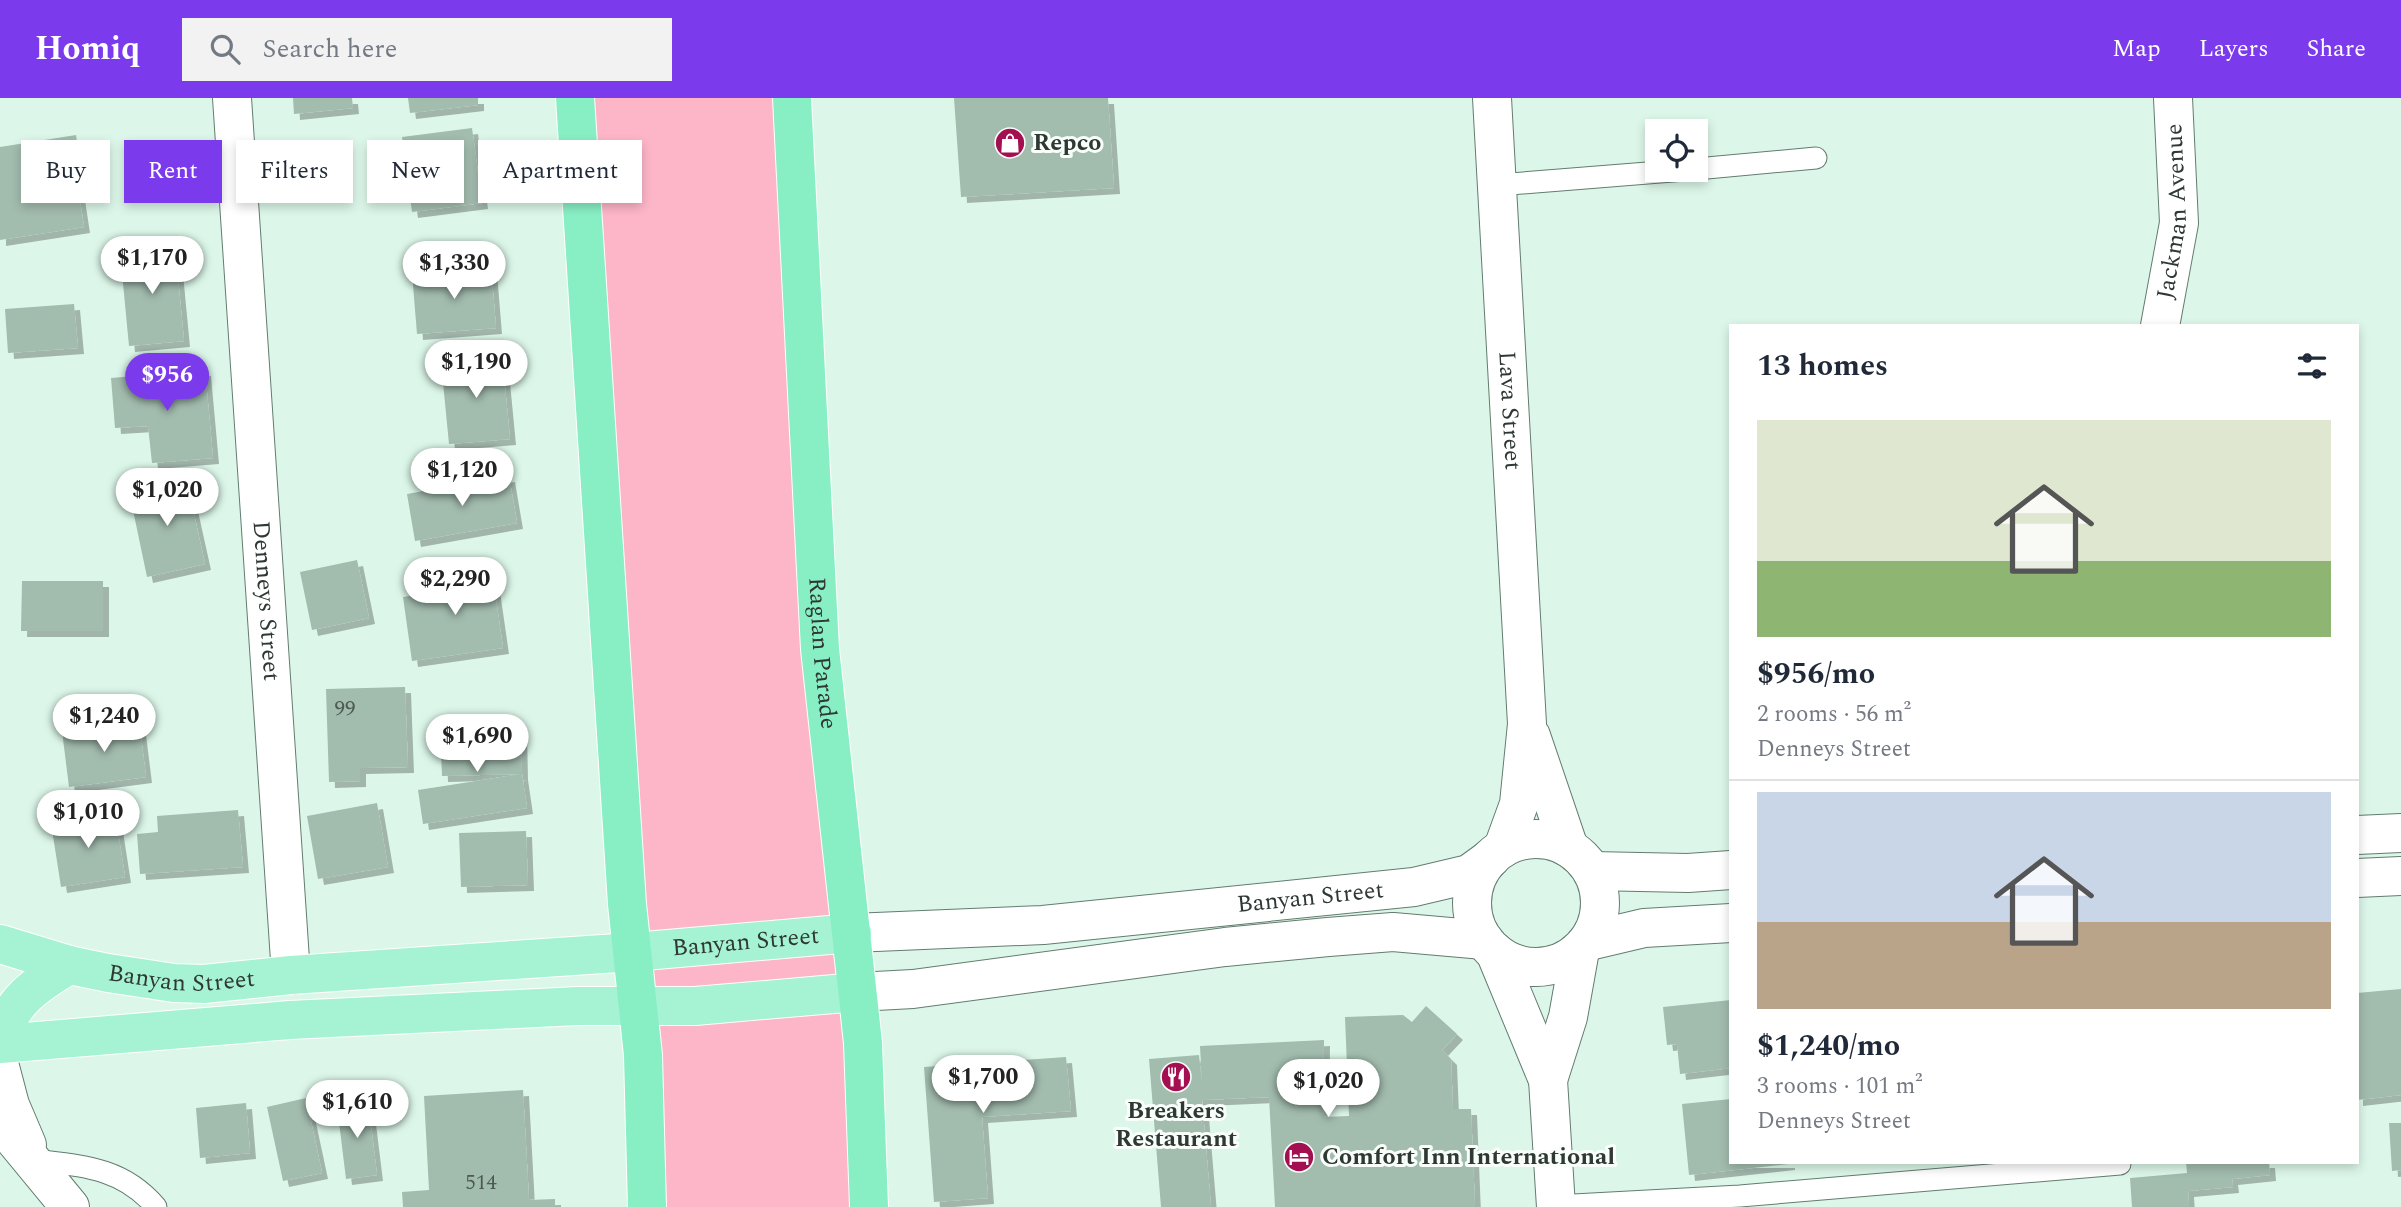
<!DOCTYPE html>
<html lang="en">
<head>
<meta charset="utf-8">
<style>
  body { margin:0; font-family:Spectral,serif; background:#f2f2f3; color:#1f2937; height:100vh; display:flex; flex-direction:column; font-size:26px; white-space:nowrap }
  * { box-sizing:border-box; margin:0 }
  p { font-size:23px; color:#747a83 }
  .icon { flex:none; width:38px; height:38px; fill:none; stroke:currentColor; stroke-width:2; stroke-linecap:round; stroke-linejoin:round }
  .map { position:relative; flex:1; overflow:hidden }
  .side { position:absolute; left:1729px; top:226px; width:630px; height:840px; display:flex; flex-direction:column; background:#fff; border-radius:0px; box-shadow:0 4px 10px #0003 }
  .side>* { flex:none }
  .guide { position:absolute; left:21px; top:42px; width:665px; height:63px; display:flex; gap:14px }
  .tools { position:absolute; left:1645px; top:21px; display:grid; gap:14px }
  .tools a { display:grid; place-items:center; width:63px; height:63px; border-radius:0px; background:#fff; box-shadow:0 4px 10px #0003; font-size:35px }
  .price { position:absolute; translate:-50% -60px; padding:0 16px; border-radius:24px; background:#fff; color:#222; font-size:23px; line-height:46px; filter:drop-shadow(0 2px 4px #0008) }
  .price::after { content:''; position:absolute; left:50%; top:42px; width:21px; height:16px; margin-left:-10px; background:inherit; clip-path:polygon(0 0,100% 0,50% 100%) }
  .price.on { background:#7c3aed; color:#fff }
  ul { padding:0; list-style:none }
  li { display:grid; align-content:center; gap:14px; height:371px; padding:0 28px }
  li+li { border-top:2px solid #e0e1e3 }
  li span { display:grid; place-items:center; height:217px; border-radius:0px; color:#555 }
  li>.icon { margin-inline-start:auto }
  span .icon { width:126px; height:126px; fill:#fffc; stroke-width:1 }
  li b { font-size:30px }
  h2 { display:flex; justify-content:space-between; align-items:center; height:84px; padding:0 28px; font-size:30px }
  .chip { padding:0 24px; border-radius:0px; background:#fff; box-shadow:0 4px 10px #0003; font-size:24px; line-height:63px }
  .chip.on { background:#7c3aed; color:#fff }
  header { display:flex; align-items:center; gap:42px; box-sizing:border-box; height:98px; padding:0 35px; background:#7c3aed; color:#fff }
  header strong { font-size:33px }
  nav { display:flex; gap:38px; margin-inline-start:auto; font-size:24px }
  .search { width:490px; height:63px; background:#f2f2f3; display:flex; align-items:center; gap:18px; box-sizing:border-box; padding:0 24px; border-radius:0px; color:#747a83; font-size:26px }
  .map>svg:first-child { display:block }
</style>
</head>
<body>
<header>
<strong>Homiq</strong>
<div class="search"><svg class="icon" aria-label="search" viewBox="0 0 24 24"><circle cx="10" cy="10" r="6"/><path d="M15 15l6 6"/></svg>Search here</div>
<nav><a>Map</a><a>Layers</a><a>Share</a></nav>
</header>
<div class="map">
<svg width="2401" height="1109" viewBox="0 0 2401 1109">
  <defs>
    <filter id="shadow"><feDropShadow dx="6" dy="6" stdDeviation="0" flood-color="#0004"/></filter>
  </defs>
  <rect width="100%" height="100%" fill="#dcf7e9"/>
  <!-- green -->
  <path fill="#fdb6c7" d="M575 0H792L869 1109H648Z"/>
  <!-- building -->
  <path fill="#a2bcae" filter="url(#shadow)" d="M293 0H352L353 10 294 16Z
    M408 0H478V7L410 15Z
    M954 0H1108L1114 90 961 99Z
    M472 30 482 105 412 114 402 39Z
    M76 37 83 82 77 83 84 129 0 142V49Z
    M175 149 184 243 129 248 120 154Z
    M491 169 496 230 417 236 412 175Z
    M74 206 78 250 8 255 5 211Z
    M502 258 510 341 449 346 441 264Z
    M205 272 213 360 152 365 148 328 115 330 111 280Z
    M509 378 517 425 415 443 407 396Z
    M186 380 205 466 147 479 129 393Z
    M357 462 369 520 312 532 300 474Z
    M491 467 503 550 412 563 403 499 449 492 447 474Z
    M22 483H103V533H21Z
    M405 589 408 669 360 670V683L329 684 326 591Z
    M139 623 146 679 69 689 62 633Z
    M521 628 522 676 527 710 423 726 418 692 521 676 442 678 440 630Z
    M377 705 388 769 318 781 307 718Z
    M238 712 243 769 140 776 137 736 158 734 157 718Z
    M115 715 125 779 61 789 51 725Z
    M526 733 528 787 461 789 459 735Z
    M2401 891V997L2357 1002V895Z
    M1731 902V970L1680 976 1677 946 1667 947 1663 909Z
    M1426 908 1457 936 1442 952 1451 961 1453 1011H1471L1475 1109H1275L1269 999 1202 1002 1211 1109H1161L1149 961 1199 957 1202 986 1200 948 1324 942 1323 1019 1349 1018 1345 919 1403 917 1412 924Z
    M1066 959 1071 1013 982 1019 988 1100 934 1104 924 969Z
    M523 992 529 1102 555 1101V1109H403L402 1094 429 1092 424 998Z
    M306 1000 322 1075 283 1083 267 1009Z
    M1731 1001V1064H1789V1066L1689 1077 1682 1006Z
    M368 1004 377 1077 346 1081 337 1008Z
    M246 1005 250 1055 200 1060 196 1010Z
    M2389 1025H2401V1072L2392 1073Z
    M2186 1064H2269L2270 1077 2232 1081 2233 1089 2188 1093 2189 1109H2132L2130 1080 2187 1075Z"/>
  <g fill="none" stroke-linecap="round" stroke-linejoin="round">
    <!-- service casing -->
    <g stroke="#637c6f" stroke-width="23">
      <path id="service" d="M1696 71 1816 60
        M1497 87 1685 72
        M33 1062C82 1068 122 1069 156 1109
        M1555 1108 1740 1098 2120 1066"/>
    </g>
    <!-- minor casing -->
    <g stroke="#637c6f" stroke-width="40">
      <g id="minor">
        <path id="s1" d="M232 0 291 877"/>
        <path id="s2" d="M1492 0 1527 626 1519 706 1503 750"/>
        <path id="s3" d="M2160 228 2179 125 2173 0"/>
        <path d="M1531 638 1569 750"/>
        <path d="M1495 854 1548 982 1556 1109"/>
        <path d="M0 969 10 1007 27 1047"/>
        <path d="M1548 982 1568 919 1580 852"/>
        <path d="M0 1024 70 1109"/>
      </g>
    </g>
    <!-- tertiary casing -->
    <g stroke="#637c6f" stroke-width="40">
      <g id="tertiary">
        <path d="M2357 737 2401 735"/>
        <circle cx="1536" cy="805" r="64"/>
        <path d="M1592 773 1688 775 1731 772"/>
        <path d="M2357 780 2401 778"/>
        <path id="s4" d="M852 835 1043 827 1414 789 1469 776 1491 760"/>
        <path d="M1589 843 1644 830 1731 825"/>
        <path d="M857 894 913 891 1225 849 1328 839 1393 834 1484 842"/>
      </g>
    </g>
    <!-- primary casing -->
    <g stroke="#fff" stroke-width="40">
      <g id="primary">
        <path id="s5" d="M0 846 69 867 108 875 174 885 204 886 291 877 633 854 852 835"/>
        <path d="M0 942C11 903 35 887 69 867"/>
        <path d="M0 946 290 922 578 908H695L857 894"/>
      </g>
    </g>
    <!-- trunk casing -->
    <g stroke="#fff" stroke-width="40">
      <g id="trunk">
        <path d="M575 0 627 806 643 957 647 1109"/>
        <path id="s6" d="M792 0 820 551 863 945 869 1109"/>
      </g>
    </g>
    <!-- service -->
    <use href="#service" stroke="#fff" stroke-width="21"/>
    <!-- minor -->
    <use href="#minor" stroke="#fff" stroke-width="38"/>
    <!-- tertiary -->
    <use href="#tertiary" stroke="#fff" stroke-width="38"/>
    <!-- primary -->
    <use href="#primary" stroke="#a6f3d3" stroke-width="38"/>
    <!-- trunk -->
    <use href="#trunk" stroke="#88efc4" stroke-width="38"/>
  </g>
  <!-- icons -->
  <defs>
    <g id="shop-disc" transform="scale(1.575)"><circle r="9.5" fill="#a30f50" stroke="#f9fefb"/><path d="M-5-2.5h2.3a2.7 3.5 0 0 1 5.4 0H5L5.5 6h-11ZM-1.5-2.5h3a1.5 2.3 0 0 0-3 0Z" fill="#fff"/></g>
    <g id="restaurant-disc" transform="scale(1.575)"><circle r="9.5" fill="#a30f50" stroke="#f9fefb"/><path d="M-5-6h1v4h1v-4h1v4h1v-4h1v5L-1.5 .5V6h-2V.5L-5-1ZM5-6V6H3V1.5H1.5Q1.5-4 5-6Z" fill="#fff"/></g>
    <g id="hotel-disc" transform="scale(1.575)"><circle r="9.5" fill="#a30f50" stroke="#f9fefb"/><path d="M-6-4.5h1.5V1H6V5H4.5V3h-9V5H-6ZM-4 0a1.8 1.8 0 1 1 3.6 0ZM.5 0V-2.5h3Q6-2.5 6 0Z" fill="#fff"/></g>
  </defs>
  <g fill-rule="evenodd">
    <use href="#shop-disc" x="1010" y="45"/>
    <use href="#restaurant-disc" x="1176" y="979"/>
    <use href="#hotel-disc" x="1299" y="1059"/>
  </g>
  <g text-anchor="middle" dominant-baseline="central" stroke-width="6" stroke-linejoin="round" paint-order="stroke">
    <!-- number labels -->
    <g font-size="21" fill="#4c5a52">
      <text x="345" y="611">99</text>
      <text x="481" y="1085">514</text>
    </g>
    <!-- poi labels -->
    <g font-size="24" font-weight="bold" fill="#2f3934" stroke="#f9fefb" text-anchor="start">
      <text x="1033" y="45">Repco</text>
      <text x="1176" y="1013" text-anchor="middle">Breakers<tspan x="1176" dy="28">Restaurant</tspan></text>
      <text x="1322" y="1059">Comfort Inn International</text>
    </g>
    <!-- street labels -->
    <g font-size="24" fill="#2f3934" stroke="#f9fefb">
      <text stroke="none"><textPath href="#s3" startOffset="116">Jackman Avenue</textPath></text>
      <text stroke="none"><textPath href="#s2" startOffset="313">Lava Street</textPath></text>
      <text stroke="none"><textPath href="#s1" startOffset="504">Denneys Street</textPath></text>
      <text stroke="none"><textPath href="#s6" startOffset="556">Raglan Parade</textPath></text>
      <text stroke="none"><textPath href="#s4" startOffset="460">Banyan Street</textPath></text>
      <text stroke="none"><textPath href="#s5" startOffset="752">Banyan Street</textPath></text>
      <text stroke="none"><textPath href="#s5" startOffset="186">Banyan Street</textPath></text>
    </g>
  </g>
</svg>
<div class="tools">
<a><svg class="icon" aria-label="locate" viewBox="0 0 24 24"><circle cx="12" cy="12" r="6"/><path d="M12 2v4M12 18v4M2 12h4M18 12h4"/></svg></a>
</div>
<b class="price" style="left:152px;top:198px">$1,170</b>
<b class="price" style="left:454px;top:203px">$1,330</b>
<b class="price" style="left:476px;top:302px">$1,190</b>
<b class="price on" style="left:167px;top:315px">$956</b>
<b class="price" style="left:462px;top:410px">$1,120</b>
<b class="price" style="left:167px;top:430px">$1,020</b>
<b class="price" style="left:455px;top:519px">$2,290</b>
<b class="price" style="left:104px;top:656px">$1,240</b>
<b class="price" style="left:477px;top:676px">$1,690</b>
<b class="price" style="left:88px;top:752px">$1,010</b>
<b class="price" style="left:983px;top:1017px">$1,700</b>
<b class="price" style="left:1328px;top:1021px">$1,020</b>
<b class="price" style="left:357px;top:1042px">$1,610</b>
<div class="guide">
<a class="chip">Buy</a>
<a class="chip on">Rent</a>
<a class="chip">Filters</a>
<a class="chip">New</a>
<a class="chip">Apartment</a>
</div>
<section class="side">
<h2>13 homes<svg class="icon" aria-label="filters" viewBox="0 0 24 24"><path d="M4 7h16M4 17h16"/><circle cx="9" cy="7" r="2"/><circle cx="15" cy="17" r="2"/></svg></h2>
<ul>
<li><span style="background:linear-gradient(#dfe7d0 65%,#8fb573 0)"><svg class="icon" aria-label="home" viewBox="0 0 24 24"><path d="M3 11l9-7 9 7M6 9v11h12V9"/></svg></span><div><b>$956/mo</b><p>2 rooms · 56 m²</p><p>Denneys Street</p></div></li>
<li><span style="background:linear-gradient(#c9d6e8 60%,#b9a48a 0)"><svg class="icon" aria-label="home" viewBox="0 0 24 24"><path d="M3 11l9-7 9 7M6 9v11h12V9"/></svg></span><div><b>$1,240/mo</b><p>3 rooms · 101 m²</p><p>Denneys Street</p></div></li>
</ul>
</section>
</div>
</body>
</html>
